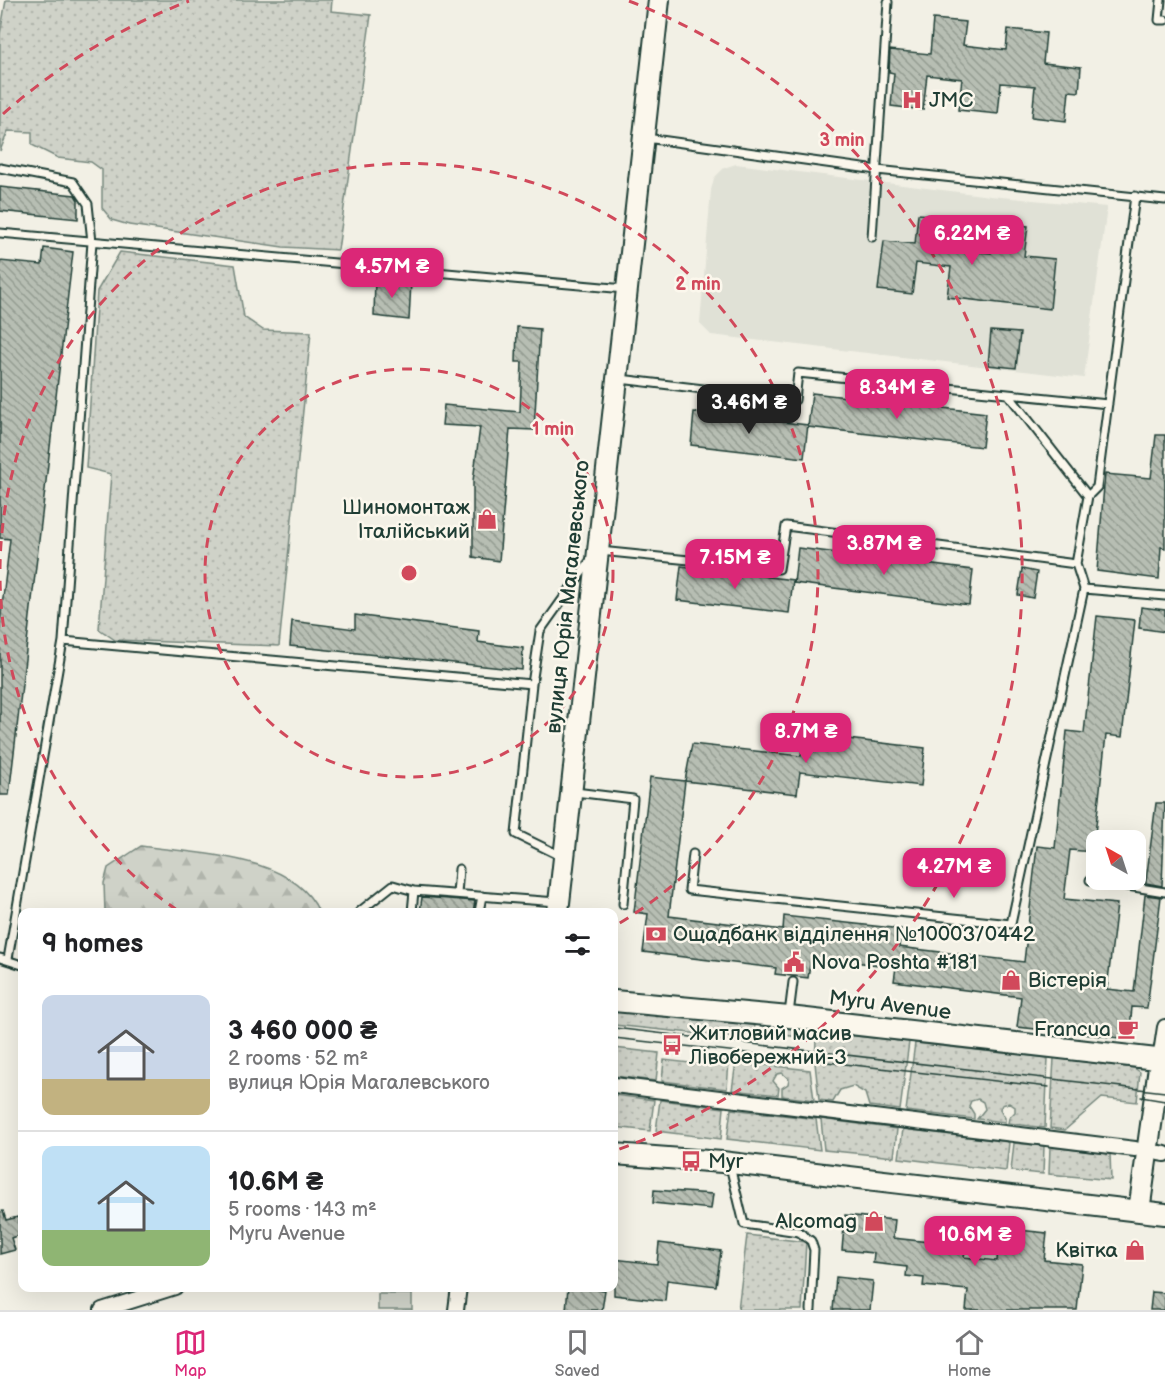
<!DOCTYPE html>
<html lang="en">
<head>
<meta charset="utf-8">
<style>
  body { margin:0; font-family:"Balsamiq Sans",sans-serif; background:#f6f6f6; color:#202124; height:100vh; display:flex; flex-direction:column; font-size:22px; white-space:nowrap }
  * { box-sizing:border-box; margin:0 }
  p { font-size:20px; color:#757577 }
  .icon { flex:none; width:33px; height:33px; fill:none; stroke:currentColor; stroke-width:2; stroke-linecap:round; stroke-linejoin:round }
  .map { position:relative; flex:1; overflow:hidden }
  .panel { position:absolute; left:18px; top:908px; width:600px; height:384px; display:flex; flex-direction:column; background:#fff; border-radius:12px; box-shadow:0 6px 24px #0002 }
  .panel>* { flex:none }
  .needle { width:39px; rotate:321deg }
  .controls { position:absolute; left:1086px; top:830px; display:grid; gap:12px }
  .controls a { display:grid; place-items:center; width:60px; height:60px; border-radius:12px; background:#fff; box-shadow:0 6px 24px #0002; font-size:30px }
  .price { position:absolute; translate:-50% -51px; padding:0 14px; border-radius:12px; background:#db2777; color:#fff; font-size:20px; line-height:39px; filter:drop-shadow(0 2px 3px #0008) }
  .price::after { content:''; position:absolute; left:50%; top:36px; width:18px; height:14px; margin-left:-9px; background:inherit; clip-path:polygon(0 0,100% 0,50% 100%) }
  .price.current { background:#222; color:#fff }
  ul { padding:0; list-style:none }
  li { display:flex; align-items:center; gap:18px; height:150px; padding:0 24px }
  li+li { border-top:2px solid #e0e0e0 }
  li span { display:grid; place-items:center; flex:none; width:168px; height:120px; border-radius:12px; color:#555 }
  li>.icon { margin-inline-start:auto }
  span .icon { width:72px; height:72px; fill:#fffc; stroke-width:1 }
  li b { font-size:26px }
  h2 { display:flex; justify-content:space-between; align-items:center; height:72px; padding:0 24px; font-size:26px }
  .tab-bar { display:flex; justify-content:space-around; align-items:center; height:84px; border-top:2px solid #e0e0e0; background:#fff; font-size:16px; color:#757577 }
  .tab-bar a { display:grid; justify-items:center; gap:3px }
  .tab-bar .current { color:#db2777 }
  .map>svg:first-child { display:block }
</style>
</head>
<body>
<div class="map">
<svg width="1165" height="1310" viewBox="0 0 1165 1310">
  <defs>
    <pattern id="green-dots" width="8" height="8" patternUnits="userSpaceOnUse" patternTransform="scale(1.5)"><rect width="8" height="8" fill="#cfd2c8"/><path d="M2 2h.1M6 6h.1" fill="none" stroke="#b1b5ac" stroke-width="1.8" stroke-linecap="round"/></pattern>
    <pattern id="forest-firs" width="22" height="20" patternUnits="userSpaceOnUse" patternTransform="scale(1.5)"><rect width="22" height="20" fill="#cfd2c8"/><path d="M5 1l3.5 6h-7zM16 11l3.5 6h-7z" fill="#b1b5ac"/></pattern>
    <pattern id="building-back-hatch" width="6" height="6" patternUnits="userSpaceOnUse" patternTransform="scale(1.5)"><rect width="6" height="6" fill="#b7beb3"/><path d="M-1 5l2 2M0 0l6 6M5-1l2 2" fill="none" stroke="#949c92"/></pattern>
  </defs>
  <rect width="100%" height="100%" fill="#f2f0e5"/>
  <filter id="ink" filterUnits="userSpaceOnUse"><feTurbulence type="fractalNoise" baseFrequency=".0167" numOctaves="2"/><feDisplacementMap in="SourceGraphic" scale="12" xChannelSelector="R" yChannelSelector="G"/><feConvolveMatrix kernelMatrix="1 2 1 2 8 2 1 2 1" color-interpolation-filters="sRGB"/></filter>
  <g filter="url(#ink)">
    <!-- built -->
    <path fill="#e0e1d6" d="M736 164 990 196 1107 207 1084 378 711 335 700 324 711 190 714 178 724 168Z"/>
    <!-- green -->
    <path fill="url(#green-dots)" stroke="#77887e" stroke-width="1.5" d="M6 0H332L331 11 371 15 338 250 283 247 129 225 112 220 102 208V170L91 162 58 158 32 145V132L8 131 0 151V34Z
      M120 252 235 265 244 317 263 330 311 332 279 646 115 640 99 629 111 474 86 468 97 291Z
      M614 1011 755 1025 754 1032 742 1031 740 1038 614 1025Z
      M768 1026 909 1042 900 1110 869 1106 865 1093 853 1086 840 1090 833 1102 819 1100 815 1063 816 1039 767 1033Z
      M915 1043 1048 1058 1045 1128 1008 1123 1009 1118 1015 1112V1107L1009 1103 1002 1105 1000 1109 1005 1118V1122L977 1119 985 1109 983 1102 978 1099 971 1101 969 1106 974 1114V1119L906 1111Z
      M614 1048 659 1053 656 1081 614 1076Z
      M700 1058 729 1061 727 1089 662 1081 664 1060 699 1064Z
      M1054 1058 1134 1068 1140 1072 1137 1102 1102 1098 1065 1130 1050 1128Z
      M736 1062 810 1070 814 1100 782 1096V1088L788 1084 789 1079 782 1073 777 1074 773 1081 779 1088 778 1095 732 1090Z
      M614 1095 654 1100 650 1131 614 1127Z
      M660 1100 724 1108 721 1139 656 1131Z
      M731 1109 816 1119 820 1150 727 1139Z
      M821 1119 897 1129 894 1157 824 1150Z
      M903 1129 1009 1142 1006 1171 899 1158Z
      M1014 1143 1044 1146 1043 1174 1011 1171Z
      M1050 1147 1110 1154 1111 1180 1049 1174Z
      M747 1235 806 1242 802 1310H738Z"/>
    <!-- forest -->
    <path fill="url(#forest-firs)" stroke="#77887e" stroke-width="1.5" d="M141 846C195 854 294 854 319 912H105L104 883 108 868Z"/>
    <!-- pitch -->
    <path fill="#cfd2c8" stroke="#77887e" stroke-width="1.5" d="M378 1294H412V1310H378Z"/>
    <!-- building -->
    <path fill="url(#building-back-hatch)" stroke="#1f3d34" stroke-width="1.5" d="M933 19 966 22 963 45 1006 50 1008 29 1046 33 1043 63 1081 67 1079 92 1069 91 1066 121 1032 117 1035 86 1001 83 998 114 958 110 962 79 927 75 923 110 891 106 894 73 889 72 890 50 930 54Z
      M0 187 75 195 78 200V219L0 211Z
      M918 214 952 217 947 249 991 253 995 222 1028 226 1024 256 1055 259 1050 309 947 297 951 267 916 263 912 294 878 290 884 241 915 244Z
      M44 248 73 252 9 795H0V623L10 539 0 538V261L42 265Z
      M375 278 411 282 409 320 374 316Z
      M517 327 540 329 534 430 510 429 499 561 473 557V481L480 427 442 425 444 405 520 412 522 362H516Z
      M991 331 1020 333 1016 368 988 365Z
      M812 393 986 413 982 447 808 427Z
      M694 412 808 425 804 458 691 445Z
      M1156 435H1165V548L1161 547 1159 579 1097 571 1105 474 1151 478Z
      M798 548 973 570 969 605 794 583Z
      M681 566 793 580 789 613 677 600Z
      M1022 569 1037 572 1033 598 1018 595Z
      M1141 607 1165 610V632L1139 628Z
      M355 615 479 631 478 642 523 648 522 670 290 646 292 621 355 629Z
      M1097 616 1135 620 1122 737 1106 735 1093 852 1070 850 1064 899 1117 904 1107 989 1134 992 1145 895 1161 897 1147 1008 1132 1007 1129 1039 1017 1027 1021 997 894 981 896 967 811 957 808 978 775 974 776 968 643 952 648 914 634 912 650 777 685 781 669 916 783 930 784 916 901 929 899 947 1024 962 1037 846 1055 848 1067 731 1084 733Z
      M804 734 925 748 921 786 800 772 797 794 685 781 692 744 801 756Z
      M1156 803H1165L1162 886 1146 883V881Z
      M422 897 475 901 473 912H420Z
      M654 1190 713 1194 711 1209 653 1203Z
      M3 1211 6 1220 18 1217 22 1234 11 1238 15 1250 0 1254V1212Z
      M845 1215 895 1220 893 1238 966 1246 964 1257 997 1261 999 1228 1047 1233 1044 1260 1082 1264 1077 1310H966L968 1290 923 1286 924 1278 906 1276 907 1267 873 1263 874 1253 842 1250Z
      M659 1243 721 1251 716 1286 667 1280 665 1301 614 1295V1259L657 1264Z
      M836 1277 873 1281 870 1310H833Z
      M568 1287 605 1290 602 1310H566Z
      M1152 1292 1165 1293V1310H1150Z"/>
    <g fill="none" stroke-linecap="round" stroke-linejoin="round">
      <!-- lane casing -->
      <g stroke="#1f3d34" stroke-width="11">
        <path id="lane" d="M1161 0 1159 20H1165
          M646 138 877 170 1165 200
          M0 168 73 182 88 204 92 242 63 641 8 959
          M0 233 625 289
          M872 237 888 2
          M620 379 795 400 798 373 1008 394 1088 496 1076 564 1084 589 1165 596
          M1008 394 1108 404
          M1088 496 1097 487 1135 196
          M600 551 779 569 786 526 1076 564
          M63 641 532 684
          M575 792 633 799 623 904
          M693 854 689 890 1011 924 1084 589
          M563 857 516 834 532 684 540 631 592 558
          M1090 880 1165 892
          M457 894 459 869
          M359 912 393 885 414 891
          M412 912 414 891 557 902
          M479 912 482 896
          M0 958 22 965
          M789 1014 793 982
          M730 1166 744 1224 799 1232 811 1241 814 1250 811 1310"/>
      </g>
      <!-- street casing -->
      <g stroke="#1f3d34" stroke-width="18">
        <path id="street" d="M1160 1060 1165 1027
          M614 1085 1135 1149
          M1159 1153 1165 1154
          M102 1310 175 1287
          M456 1310 459 1287"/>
      </g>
      <!-- secondary casing -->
      <g stroke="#1f3d34" stroke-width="24">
        <path id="secondary" d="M558 912 659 0
          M614 1001 789 1017 1165 1060
          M614 1154 722 1162 1165 1214
          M1139 1211 1160 1060"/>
      </g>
      <!-- lane -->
      <use href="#lane" stroke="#fbf7ec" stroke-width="7"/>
      <!-- street -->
      <use href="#street" stroke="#fbf7ec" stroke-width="14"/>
      <!-- secondary -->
      <use href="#secondary" stroke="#fbf7ec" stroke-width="20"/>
      <!-- tram -->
      <path stroke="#1f3d34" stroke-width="1.5" d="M614 1028 1165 1092
        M614 1038 1049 1087
        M1141 1097 1165 1101"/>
    </g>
  </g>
  <!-- distance rings -->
  <g fill="none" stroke="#d1495b" stroke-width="3" stroke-dasharray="10 8">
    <circle cx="409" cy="573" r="204"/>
    <path d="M177 910A409 409 0 0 1 0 577M0 569A409 409 0 1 1 613 927"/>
    <path d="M3 114A613 613 0 0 1 189 1M629 1A613 613 0 0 1 614 1151"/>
  </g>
  <!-- icons -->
  <defs>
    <g id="hospital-bare" transform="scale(1.62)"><path d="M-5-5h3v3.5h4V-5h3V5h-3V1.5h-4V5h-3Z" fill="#d1495b" stroke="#fbf7ec" stroke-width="2.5" paint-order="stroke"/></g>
    <g id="shop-bare" transform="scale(1.62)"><path d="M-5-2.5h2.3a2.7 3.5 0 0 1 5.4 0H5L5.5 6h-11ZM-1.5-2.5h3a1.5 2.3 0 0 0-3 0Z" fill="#d1495b" stroke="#fbf7ec" stroke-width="2.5" paint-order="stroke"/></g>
    <g id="bank-bare" transform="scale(1.62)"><path d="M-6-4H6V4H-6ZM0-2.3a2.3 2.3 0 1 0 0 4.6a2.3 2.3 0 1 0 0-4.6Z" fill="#d1495b" stroke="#fbf7ec" stroke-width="2.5" paint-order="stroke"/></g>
    <g id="civic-bare" transform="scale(1.62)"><path d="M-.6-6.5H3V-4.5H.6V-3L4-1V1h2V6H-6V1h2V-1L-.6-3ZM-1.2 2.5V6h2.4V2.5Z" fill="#d1495b" stroke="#fbf7ec" stroke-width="2.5" paint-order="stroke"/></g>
    <g id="cafe-bare" transform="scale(1.62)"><path d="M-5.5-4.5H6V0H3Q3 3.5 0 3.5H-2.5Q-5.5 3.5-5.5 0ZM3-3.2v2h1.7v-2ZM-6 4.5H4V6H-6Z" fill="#d1495b" stroke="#fbf7ec" stroke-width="2.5" paint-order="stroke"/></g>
    <g id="bus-bare" transform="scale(1.62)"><path d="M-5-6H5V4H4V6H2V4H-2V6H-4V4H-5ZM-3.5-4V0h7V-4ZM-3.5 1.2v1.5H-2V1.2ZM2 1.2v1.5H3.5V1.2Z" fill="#d1495b" stroke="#fbf7ec" stroke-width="2.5" paint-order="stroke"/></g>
  </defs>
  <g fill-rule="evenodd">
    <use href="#hospital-bare" x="912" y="100"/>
    <use href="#shop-bare" x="487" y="519"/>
    <use href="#bank-bare" x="656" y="934"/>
    <use href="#civic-bare" x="794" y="962"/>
    <use href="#shop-bare" x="1011" y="980"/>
    <use href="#cafe-bare" x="1128" y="1029"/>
    <use href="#bus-bare" x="672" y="1045"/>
    <use href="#bus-bare" x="691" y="1161"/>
    <use href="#shop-bare" x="874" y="1221"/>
    <use href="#shop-bare" x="1135" y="1250"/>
  </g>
  <g text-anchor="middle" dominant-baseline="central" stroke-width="5" stroke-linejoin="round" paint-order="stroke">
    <!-- poi labels -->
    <g font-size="21" fill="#1f3d34" stroke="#fbf7ec" text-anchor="start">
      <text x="929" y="100">JMC</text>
      <text x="470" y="507" text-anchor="end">Шиномонтаж<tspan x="470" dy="24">Італійський</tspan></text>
      <text x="673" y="934">Ощадбанк відділення №10003/0442</text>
      <text x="811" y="962">Nova Poshta #181</text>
      <text x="1028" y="980">Вістерія</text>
      <text x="1111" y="1029" text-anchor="end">Franсua</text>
      <text x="689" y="1033">Житловий масив<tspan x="689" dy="24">Лівобережний-3</tspan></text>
      <text x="708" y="1161">Myr</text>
      <text x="857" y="1221" text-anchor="end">Alcomag</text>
      <text x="1118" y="1250" text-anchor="end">Квітка</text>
    </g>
    <!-- street labels -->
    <g font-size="21" fill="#1f3d34" stroke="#fbf7ec">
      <text transform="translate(568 597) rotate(-84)">вулиця Юрія Магалевського</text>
      <text transform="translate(890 1005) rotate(7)">Myru Avenue</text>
    </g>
  </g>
  <circle cx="409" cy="573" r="9" fill="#d1495b" stroke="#fbf7ec" stroke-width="3"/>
  <g font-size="18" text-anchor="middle" font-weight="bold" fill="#d1495b" stroke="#fbf7ec" stroke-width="5" stroke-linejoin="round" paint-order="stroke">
    <text x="842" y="146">3 min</text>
    <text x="698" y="290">2 min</text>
    <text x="553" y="435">1 min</text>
  </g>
</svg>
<div class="controls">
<a><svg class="needle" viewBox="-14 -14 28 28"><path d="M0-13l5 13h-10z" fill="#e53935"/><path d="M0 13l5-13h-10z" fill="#757577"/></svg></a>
</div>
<b class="price" style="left:972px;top:266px">6.22M ₴</b>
<b class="price" style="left:392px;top:299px">4.57M ₴</b>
<b class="price" style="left:897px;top:420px">8.34M ₴</b>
<b class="price current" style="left:749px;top:435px">3.46M ₴</b>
<b class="price" style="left:884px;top:576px">3.87M ₴</b>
<b class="price" style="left:735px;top:590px">7.15M ₴</b>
<b class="price" style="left:806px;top:764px">8.7M ₴</b>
<b class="price" style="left:954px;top:899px">4.27M ₴</b>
<b class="price" style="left:975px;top:1267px">10.6M ₴</b>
<section class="panel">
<h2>9 homes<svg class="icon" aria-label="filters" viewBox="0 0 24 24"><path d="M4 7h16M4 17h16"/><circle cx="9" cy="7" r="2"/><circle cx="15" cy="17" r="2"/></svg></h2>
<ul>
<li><span style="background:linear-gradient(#c9d6e8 70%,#c2b280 0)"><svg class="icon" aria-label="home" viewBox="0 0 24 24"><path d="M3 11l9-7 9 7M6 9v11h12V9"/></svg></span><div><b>3 460 000 ₴</b><p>2 rooms · 52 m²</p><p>вулиця Юрія Магалевського</p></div></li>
<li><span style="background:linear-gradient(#bfe0f5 70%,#8fb573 0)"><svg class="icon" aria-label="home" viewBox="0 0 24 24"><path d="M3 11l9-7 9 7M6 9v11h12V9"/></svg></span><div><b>10.6M ₴</b><p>5 rooms · 143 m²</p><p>Myru Avenue</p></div></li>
</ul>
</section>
</div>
<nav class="tab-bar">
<a class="current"><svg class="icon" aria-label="map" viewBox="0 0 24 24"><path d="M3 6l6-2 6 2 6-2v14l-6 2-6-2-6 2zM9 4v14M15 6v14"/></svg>Map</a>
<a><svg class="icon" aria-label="saved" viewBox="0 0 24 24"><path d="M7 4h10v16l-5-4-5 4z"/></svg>Saved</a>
<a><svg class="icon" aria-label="home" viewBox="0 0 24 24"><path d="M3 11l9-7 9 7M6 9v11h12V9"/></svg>Home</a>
</nav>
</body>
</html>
